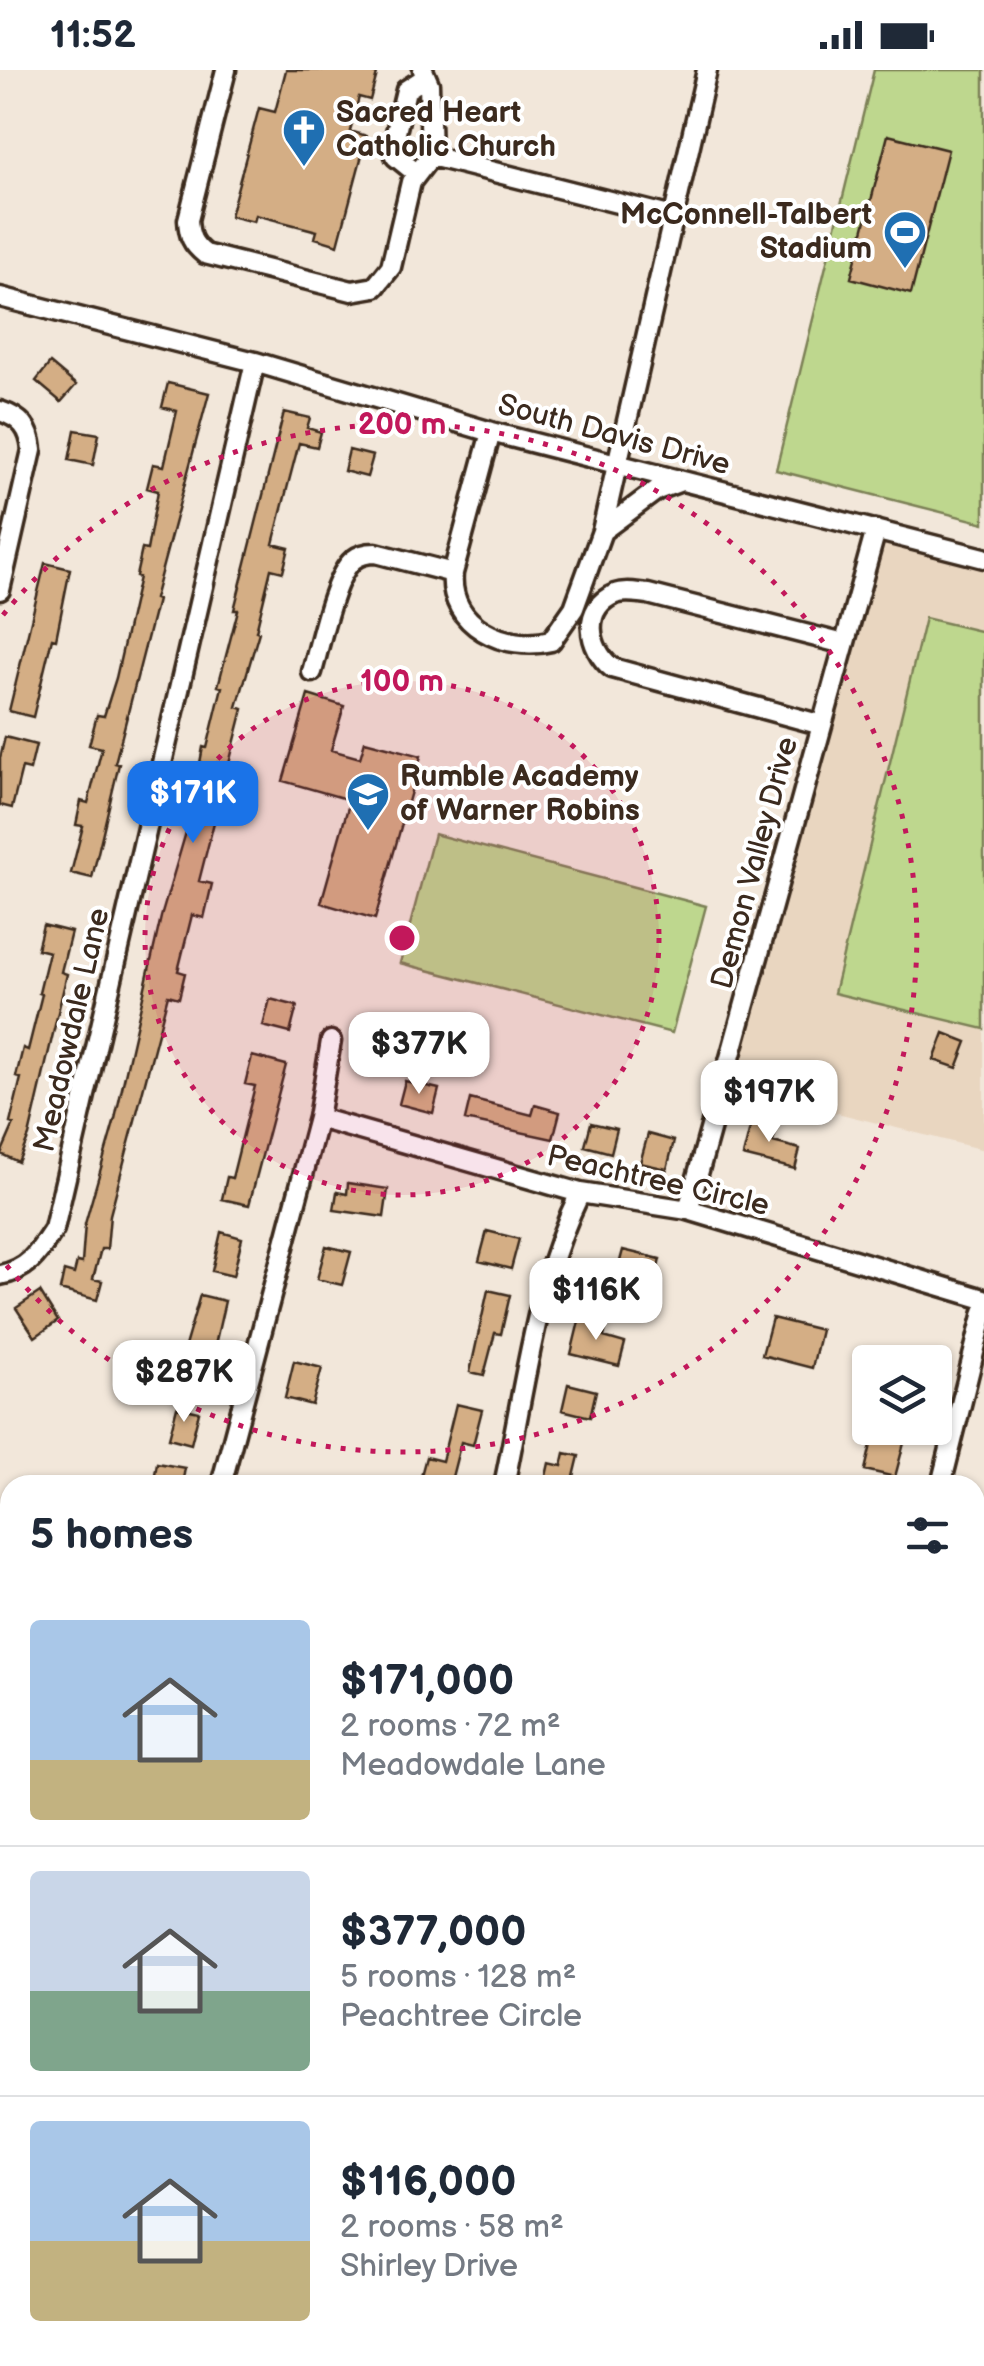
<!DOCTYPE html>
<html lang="en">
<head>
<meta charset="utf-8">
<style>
  body { margin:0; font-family:"Balsamiq Sans",sans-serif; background:#f6f6f7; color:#1f2937; height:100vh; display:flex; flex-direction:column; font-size:38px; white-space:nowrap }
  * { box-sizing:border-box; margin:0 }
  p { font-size:32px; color:#747a83 }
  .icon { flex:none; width:55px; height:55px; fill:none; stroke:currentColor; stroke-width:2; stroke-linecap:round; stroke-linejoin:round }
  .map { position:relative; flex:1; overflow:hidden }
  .panel { position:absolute; left:0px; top:1405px; width:985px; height:892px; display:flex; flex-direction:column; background:#fff; border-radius:30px 30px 0 0; box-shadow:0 2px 8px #0004 }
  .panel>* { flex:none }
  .tools { position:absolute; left:852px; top:1275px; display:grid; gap:20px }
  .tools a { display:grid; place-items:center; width:100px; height:100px; border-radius:10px; background:#fff; box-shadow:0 2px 8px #0004; font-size:50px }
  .price { position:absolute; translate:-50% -85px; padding:0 22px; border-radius:20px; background:#fff; color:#222; font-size:32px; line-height:65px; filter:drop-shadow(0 2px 5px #0008) }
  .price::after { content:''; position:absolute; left:50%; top:60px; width:30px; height:22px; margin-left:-15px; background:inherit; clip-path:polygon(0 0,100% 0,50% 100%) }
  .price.on { background:#1a73e8; color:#fff }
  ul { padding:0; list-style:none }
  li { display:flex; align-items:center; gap:30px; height:250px; padding:0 30px }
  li+li { border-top:2px solid #e0e1e3 }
  li span { display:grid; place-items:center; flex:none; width:280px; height:200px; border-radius:10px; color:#555 }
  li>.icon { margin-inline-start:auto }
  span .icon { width:120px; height:120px; fill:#fffc; stroke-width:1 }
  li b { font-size:42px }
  h2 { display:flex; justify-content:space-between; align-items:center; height:120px; padding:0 30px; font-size:42px }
  .status { display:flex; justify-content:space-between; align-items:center; height:70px; padding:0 50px; background:#fff; direction:ltr }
  .status svg { height:28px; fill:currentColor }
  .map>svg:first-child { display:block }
</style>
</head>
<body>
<div class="status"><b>11:52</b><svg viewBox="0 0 49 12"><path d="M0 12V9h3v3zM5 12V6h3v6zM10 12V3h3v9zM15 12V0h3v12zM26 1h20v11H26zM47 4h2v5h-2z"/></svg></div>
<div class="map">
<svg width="984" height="2296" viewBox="0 0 984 2296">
  <rect width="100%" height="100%" fill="#f2e7da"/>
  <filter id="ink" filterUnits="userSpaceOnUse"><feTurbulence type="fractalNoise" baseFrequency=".01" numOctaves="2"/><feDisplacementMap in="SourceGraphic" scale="20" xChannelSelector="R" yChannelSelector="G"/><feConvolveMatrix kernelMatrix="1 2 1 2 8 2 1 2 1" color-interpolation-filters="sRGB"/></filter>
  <g filter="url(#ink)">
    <!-- built -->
    <path fill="#e9d6c0" d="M876 460 984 486V1080L722 1014Z"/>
    <!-- park -->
    <path fill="#bed78e" stroke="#7c8056" stroke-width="2.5" d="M874 0H984V453L776 400Z
      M925 548 984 562V959L834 923Z
      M434 764 706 836 672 963 400 893Z"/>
    <!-- building -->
    <path fill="#d4ae85" stroke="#3b2a1e" stroke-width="2.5" d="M286 0H362L377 4 370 30 359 27 350 61 367 66 338 175 315 168 317 161 256 145 254 152 230 146 259 38 275 42Z
      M888 65 948 80 911 224 851 208Z
      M50 293 76 315 61 332 36 311Z
      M168 313 209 323 154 529 157 530 115 693 119 694 92 808 71 803 83 756 76 755 81 731 88 733 102 678 89 675 97 645 104 646 116 608 139 507 136 506 142 479 147 480 158 421 147 418 153 394 164 396 177 341 162 337Z
      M284 342 310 348 307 358 321 362 317 377 299 373 289 411 273 474 289 478 283 502 271 499 256 561 259 562 237 637 243 639 199 811 212 814 204 848 192 845 178 901 185 903 179 928 168 925 110 1145 107 1179H101L93 1209 102 1211 97 1230 60 1220 64 1201 74 1204 77 1192 82 1193 85 1154 115 1049 161 847 189 752 203 677 207 678 222 617 218 616 238 540H234Z
      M75 360 99 364 93 395 69 390Z
      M349 380 373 386 367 407 344 401Z
      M45 493 70 499 56 569 52 568 33 647 9 641Z
      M308 625 344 636 331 680 360 688 365 671 421 686 375 849 321 833 350 730 283 711Z
      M5 667 36 675 30 700 22 698 12 738 0 735V688Z
      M43 855 71 862 61 902 67 904 29 1066 18 1092 1 1084 14 1054 10 1053 21 1008 16 1007 23 978 28 980 42 924 39 923 49 882 37 879Z
      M270 929 297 936 290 963 263 956Z
      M944 963 967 972 957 998 934 990Z
      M252 986 286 995 249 1135 222 1129 227 1107 232 1108 255 1016 245 1014Z
      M405 1011 439 1019 433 1043 399 1034Z
      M470 1029 532 1045 535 1035 560 1042 553 1069 465 1050Z
      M753 1046 778 1053 773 1072 800 1079 795 1099 743 1086Z
      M591 1053 617 1059 611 1083 585 1076Z
      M648 1064 674 1071 667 1099 640 1093Z
      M348 1113 388 1119 384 1147 334 1140 337 1122 347 1124Z
      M487 1161 519 1169 511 1199 479 1191Z
      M221 1162 242 1168 233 1206 212 1201Z
      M326 1176 351 1182 342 1215 317 1209Z
      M623 1180 660 1189 654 1216 616 1206Z
      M488 1220 510 1225 501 1264 495 1263 484 1305 470 1302Z
      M40 1222 58 1251 35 1267 16 1238Z
      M200 1225 225 1231 206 1315 176 1307Z
      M580 1247 607 1254 604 1267 625 1273 619 1296 571 1284Z
      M772 1248 821 1260 812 1298 762 1285Z
      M294 1291 322 1298 312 1335 285 1328Z
      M568 1314 596 1321 590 1347 562 1340Z
      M456 1334 482 1340 473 1375 461 1372 450 1415 419 1413 426 1387 442 1391Z
      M177 1337 199 1342 191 1374 169 1368Z
      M875 1358H908L895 1407 865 1400Z
      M565 1383 579 1386 572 1415H544L549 1393 562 1396Z
      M157 1393 185 1398 182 1415H153Z"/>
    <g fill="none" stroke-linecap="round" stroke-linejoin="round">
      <!-- minor casing -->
      <g stroke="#3b2a1e" stroke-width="25">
        <path id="minor" d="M226 0 188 150C189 166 192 174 205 184L352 221 375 217 391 197 411 112 431 86
          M423 0 429 14 431 86 673 147
          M416 103 395 86 393 75 406 20 426 7
          M0 227 255 292 491 362 984 488
          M0 341C21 348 30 358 32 380L0 520
          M491 362 453 503C448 556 506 582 551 571L574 538 602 461 707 0
          M602 461 657 420 681 411
          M312 602C320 575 333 507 353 490 360 484 368 483 376 483L453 503
          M822 655 612 598C588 579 581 538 615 524 626 520 637 523 648 524L844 574
          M318 1048 331 971
          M688 1140 876 460
          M0 1205C29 1200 39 1182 54 1159L255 292
          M221 1415 318 1048 580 1123 688 1140 984 1229
          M504 1415C525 1317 536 1213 580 1123
          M941 1415 984 1242
          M975 1883 984 1871
          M975 2010 984 2011
          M293 2296 295 2288"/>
      </g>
      <!-- minor -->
      <use href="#minor" stroke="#fff" stroke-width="18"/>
    </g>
  </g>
  <!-- distance rings -->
  <circle cx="402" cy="868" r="257" fill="#c2185b" fill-opacity=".12"/>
  <g fill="none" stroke="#c2185b" stroke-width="5" stroke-dasharray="5 10">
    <circle cx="402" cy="868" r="257"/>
    <path d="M3 545A514 514 0 1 1 3 1191"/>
  </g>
  <!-- icons -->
  <defs>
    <g id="church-pin" transform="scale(2.25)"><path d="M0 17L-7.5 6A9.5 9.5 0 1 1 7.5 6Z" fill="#1f6fb2" stroke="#fff"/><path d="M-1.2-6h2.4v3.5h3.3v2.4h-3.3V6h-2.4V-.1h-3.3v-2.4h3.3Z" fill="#fff"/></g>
    <g id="stadium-pin" transform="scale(2.25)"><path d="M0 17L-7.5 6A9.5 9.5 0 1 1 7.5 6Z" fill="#1f6fb2" stroke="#fff"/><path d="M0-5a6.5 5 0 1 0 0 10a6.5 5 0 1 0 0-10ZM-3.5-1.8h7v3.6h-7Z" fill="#fff"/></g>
    <g id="school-pin" transform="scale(2.25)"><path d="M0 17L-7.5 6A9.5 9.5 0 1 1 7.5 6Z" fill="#1f6fb2" stroke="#fff"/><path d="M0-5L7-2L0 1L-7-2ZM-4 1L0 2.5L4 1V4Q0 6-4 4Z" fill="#fff"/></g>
  </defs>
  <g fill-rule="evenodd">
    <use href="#church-pin" x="304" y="60"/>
    <use href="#stadium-pin" x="905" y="162"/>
    <use href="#school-pin" x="368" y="724"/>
  </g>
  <g text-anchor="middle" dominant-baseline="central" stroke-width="8" stroke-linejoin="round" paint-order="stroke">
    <!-- poi labels -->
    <g font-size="30" font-weight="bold" fill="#3b2a1e" stroke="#fff" text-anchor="start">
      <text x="336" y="43">Sacred Heart<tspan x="336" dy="34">Catholic Church</tspan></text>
      <text x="872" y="145" text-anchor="end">McConnell-Talbert<tspan x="872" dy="34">Stadium</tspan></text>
      <text x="400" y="707">Rumble Academy<tspan x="400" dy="34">of Warner Robins</tspan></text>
    </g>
    <!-- street labels -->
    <g font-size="30" fill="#3b2a1e" stroke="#fff">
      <text transform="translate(614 365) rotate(15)">South Davis Drive</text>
      <text transform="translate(755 793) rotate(-75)">Demon Valley Drive</text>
      <text transform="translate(72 960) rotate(-77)">Meadowdale Lane</text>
      <text transform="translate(658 1111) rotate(13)">Peachtree Circle</text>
    </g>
  </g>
  <circle cx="402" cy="868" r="15" fill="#c2185b" stroke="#fff" stroke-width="5"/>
  <g font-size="30" text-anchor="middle" font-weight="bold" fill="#c2185b" stroke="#fff" stroke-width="8" stroke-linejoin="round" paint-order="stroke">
    <text x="402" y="364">200 m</text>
    <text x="402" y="621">100 m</text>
  </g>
</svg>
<div class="tools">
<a><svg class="icon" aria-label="layers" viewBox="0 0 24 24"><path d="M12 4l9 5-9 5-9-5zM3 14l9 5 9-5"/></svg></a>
</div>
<b class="price on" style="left:193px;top:776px">$171K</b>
<b class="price" style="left:419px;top:1027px">$377K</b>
<b class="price" style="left:769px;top:1075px">$197K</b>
<b class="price" style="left:596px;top:1273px">$116K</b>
<b class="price" style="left:184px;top:1355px">$287K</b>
<section class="panel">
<h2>5 homes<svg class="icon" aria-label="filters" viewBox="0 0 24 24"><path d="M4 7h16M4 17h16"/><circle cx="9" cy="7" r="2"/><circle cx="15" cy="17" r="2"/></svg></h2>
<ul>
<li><span style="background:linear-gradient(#a9c7e8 70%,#c2b280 0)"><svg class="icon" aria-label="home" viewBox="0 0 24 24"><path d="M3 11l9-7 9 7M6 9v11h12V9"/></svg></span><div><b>$171,000</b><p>2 rooms · 72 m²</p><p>Meadowdale Lane</p></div></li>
<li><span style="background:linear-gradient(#c9d6e8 60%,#7fa58c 0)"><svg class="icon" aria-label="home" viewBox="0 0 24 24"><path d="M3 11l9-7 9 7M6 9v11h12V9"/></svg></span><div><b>$377,000</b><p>5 rooms · 128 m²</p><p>Peachtree Circle</p></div></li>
<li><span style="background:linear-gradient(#a9c7e8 60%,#c2b280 0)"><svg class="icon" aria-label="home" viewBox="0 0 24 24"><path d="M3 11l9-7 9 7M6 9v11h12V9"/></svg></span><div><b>$116,000</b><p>2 rooms · 58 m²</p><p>Shirley Drive</p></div></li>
</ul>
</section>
</div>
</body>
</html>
